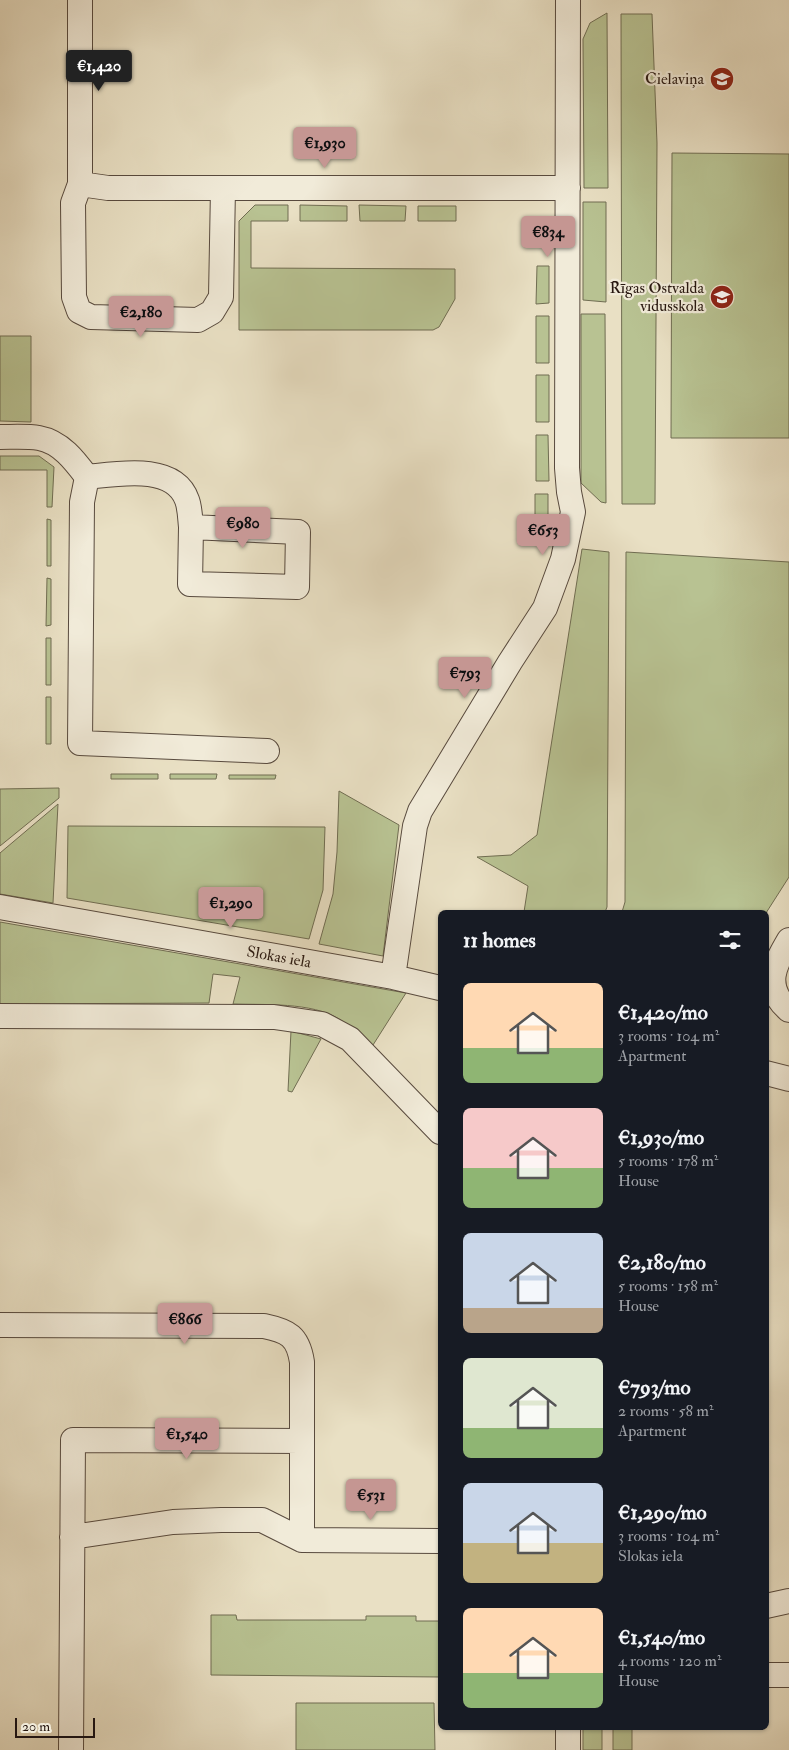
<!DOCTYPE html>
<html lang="en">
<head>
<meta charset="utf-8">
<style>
  body { margin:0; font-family:"IM FELL Double Pica",serif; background:#20242c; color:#f1f3f6; height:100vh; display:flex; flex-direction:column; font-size:19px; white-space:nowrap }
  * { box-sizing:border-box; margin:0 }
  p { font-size:16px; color:#9ea1a6 }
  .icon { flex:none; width:28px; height:28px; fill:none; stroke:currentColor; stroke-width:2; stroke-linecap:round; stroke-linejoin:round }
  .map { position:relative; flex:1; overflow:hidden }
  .details { position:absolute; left:438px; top:910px; width:331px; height:820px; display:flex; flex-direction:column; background:#171b24; border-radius:8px; box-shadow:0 1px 4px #0004 }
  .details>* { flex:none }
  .scale { position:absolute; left:15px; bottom:12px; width:80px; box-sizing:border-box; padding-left:5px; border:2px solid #281811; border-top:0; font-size:14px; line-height:18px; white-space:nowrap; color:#281811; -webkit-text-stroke:4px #f1ebd9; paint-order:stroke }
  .price { position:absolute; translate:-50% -42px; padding:0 11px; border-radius:5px; background:#c59692; color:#111; font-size:16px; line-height:32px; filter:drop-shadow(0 1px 2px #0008) }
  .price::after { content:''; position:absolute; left:50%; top:30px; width:15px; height:11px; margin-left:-8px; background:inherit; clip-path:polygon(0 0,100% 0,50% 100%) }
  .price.current { background:#222; color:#fff }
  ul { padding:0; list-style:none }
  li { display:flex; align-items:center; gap:15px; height:125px; padding:0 25px }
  li span { display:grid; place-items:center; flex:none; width:140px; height:100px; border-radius:8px; color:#555 }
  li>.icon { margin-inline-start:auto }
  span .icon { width:60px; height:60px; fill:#fffc; stroke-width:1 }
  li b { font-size:21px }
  h2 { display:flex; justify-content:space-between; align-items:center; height:60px; padding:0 25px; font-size:21px }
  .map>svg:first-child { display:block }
</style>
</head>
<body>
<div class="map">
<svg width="789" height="1750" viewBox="0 0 789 1750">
  <rect width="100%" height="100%" fill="#e9e0c4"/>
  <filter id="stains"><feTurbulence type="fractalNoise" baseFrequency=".004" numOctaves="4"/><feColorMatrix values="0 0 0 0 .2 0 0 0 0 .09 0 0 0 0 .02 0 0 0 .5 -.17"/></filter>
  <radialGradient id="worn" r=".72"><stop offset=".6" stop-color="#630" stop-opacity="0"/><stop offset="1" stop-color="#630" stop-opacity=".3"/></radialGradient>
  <!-- green -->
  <path fill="#b8c292" stroke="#706d52" d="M607 13 608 188H584L583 39 590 23Z
    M621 14H652L657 143 655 504H622Z
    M672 153 789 154V438H671Z
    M583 202H606V302L583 300Z
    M255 205H288V221H251V268L455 269V299L439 327 433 330H239V221Z
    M300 205 347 206V221H300Z
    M359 205 406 206 405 221H360Z
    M418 206H456V221H418Z
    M537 266H549V303L536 304Z
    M581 314H605L606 503 601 502 581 483Z
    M536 316H549V363H536Z
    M0 336H31V422L0 421Z
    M536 375H549V422H536Z
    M536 435H548L549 481H536Z
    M0 456H39L54 467 52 507H47V470H0Z
    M535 494H548V531H535Z
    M47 519 51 520V566H47Z
    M582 549 609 552 607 907 605 912H524L528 886 477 857 511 855 537 835Z
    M626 552 789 562V877L766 913 622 912 625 902Z
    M47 578 51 579V625L46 626Z
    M46 638H51V685H46Z
    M46 697H51V744H46Z
    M111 774H158V779H111Z
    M170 774H217L216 779H170Z
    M229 775H276L275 779H229Z
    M59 788V798L0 846V789Z
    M339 791 399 825 383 956 319 944 333 894 337 852Z
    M58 804 53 903 0 894V853Z
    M68 826 325 827 323 890 309 939 67 898Z
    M0 922 406 993 373 1045C362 1036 351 1026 339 1019 312 1002 264 1005 233 1004L240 977 213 974 209 1003 0 1004Z
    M291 1031 321 1039 292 1092 288 1091Z
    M211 1615H236L237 1620H366V1616H416V1621H440V1677L211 1675Z
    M296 1703H434L435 1750H296Z
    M583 1728H602V1750H583Z
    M613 1728H632V1750H613Z"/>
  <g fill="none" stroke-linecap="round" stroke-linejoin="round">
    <!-- street casing -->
    <g stroke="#584a3e" stroke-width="26">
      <path id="street" d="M80 0V184L73 203 74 297 79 311 91 317 198 320 212 312 221 297 223 188
        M80 184 108 188H568
        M0 437C13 437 27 436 39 438 61 442 75 461 87 477
        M87 477C117 474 174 463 187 500 190 508 190 518 191 527L298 532 297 587 190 584 191 527
        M87 477 82 502 80 743 267 751
        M0 907 393 977 440 988
        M789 940C775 964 762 987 789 1010
        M393 977 415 826 420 811 510 662 545 608 563 559 573 512 569 492 567 468 568 0
        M0 1016 274 1017 322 1024 350 1039 440 1132
        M766 1073 789 1079
        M0 1325 264 1326C288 1331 298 1336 302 1362V1540
        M72 1537 173 1522 221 1520H262L302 1540 440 1541
        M766 1606 789 1601
        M766 1675H789
        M71 1750 73 1440 302 1441
        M568 1750V1728"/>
    </g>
    <!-- street -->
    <use href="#street" stroke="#f1ebd9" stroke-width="24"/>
  </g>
  <!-- icons -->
  <defs>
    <g id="school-disc" transform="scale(1.25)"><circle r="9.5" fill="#8f2418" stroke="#f1ebd9"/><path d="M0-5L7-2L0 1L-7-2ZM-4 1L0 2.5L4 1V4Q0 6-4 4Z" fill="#fff"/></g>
  </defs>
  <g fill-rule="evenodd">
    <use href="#school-disc" x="722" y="79"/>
    <use href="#school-disc" x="722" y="297"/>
  </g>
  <g text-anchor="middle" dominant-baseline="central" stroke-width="4.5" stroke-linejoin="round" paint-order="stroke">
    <!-- poi labels -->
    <g font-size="16" fill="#281811" stroke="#f1ebd9" text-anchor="end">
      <text x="704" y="79">Cielaviņa</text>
      <text x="704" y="288">Rīgas Ostvalda<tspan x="704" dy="18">vidusskola</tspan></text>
    </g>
    <!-- street labels -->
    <g font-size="16" fill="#281811" stroke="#f1ebd9">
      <text transform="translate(279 957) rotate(10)">Slokas iela</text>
    </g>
  </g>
  <rect width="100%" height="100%" filter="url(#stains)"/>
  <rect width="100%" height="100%" fill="url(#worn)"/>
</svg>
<div class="scale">20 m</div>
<b class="price current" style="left:99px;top:92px">€1,420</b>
<b class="price" style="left:325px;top:169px">€1,930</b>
<b class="price" style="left:548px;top:258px">€834</b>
<b class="price" style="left:141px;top:338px">€2,180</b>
<b class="price" style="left:243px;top:549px">€980</b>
<b class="price" style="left:543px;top:556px">€653</b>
<b class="price" style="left:465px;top:699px">€793</b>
<b class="price" style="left:231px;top:929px">€1,290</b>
<b class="price" style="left:185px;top:1345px">€866</b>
<b class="price" style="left:187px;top:1460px">€1,540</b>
<b class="price" style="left:371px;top:1521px">€531</b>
<section class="details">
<h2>11 homes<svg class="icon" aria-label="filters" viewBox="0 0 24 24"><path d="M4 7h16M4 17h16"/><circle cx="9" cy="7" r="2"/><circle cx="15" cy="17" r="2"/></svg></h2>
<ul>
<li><span style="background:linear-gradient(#ffd9b3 65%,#8fb573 0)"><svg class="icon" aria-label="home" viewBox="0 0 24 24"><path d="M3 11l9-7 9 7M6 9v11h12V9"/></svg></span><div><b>€1,420/mo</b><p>3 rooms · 104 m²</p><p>Apartment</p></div></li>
<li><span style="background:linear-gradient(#f6c9c9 60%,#8fb573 0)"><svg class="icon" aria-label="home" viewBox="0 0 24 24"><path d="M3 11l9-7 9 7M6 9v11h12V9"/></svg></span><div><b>€1,930/mo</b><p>5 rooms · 178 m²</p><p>House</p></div></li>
<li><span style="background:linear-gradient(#c9d6e8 75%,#b9a48a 0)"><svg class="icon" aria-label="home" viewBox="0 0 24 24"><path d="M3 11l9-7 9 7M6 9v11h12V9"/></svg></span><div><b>€2,180/mo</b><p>5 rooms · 158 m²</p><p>House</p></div></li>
<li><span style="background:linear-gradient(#dfe7d0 70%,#8fb573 0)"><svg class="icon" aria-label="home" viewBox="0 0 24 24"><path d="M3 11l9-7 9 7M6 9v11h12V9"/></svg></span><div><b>€793/mo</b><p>2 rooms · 58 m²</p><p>Apartment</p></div></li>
<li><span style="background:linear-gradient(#c9d6e8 60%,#c2b280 0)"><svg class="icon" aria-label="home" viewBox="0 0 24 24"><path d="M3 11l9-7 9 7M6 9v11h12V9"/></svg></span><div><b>€1,290/mo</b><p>3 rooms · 104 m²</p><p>Slokas iela</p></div></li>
<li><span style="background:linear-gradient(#ffd9b3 65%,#8fb573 0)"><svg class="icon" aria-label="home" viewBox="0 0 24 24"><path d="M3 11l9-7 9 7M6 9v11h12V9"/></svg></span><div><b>€1,540/mo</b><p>4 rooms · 120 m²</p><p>House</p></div></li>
</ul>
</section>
</div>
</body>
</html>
